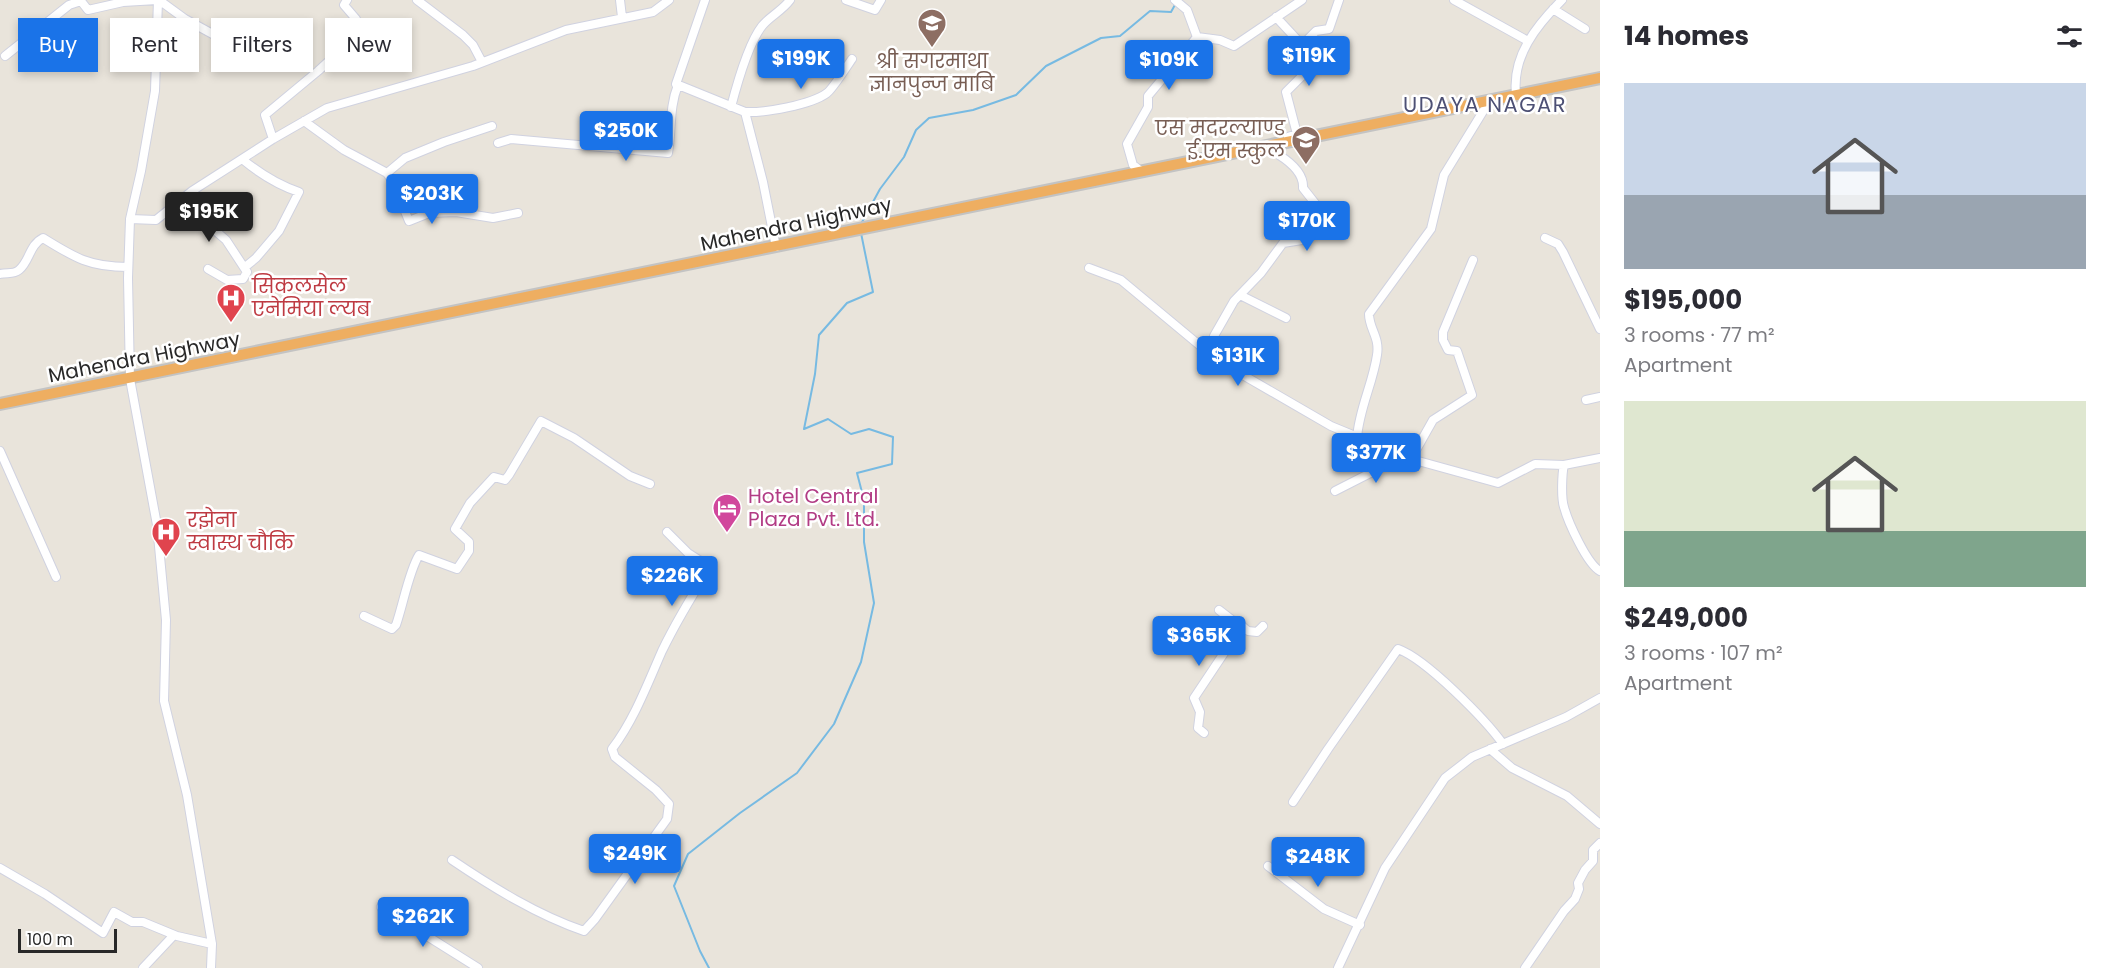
<!DOCTYPE html>
<html lang="en">
<head>
<meta charset="utf-8">
<style>
  body { margin:0; font-family:Poppins,"Noto Sans Devanagari",sans-serif; background:#f7f7f7; color:#2b2b33; height:100vh; display:flex; flex-direction:column; font-size:22px; white-space:nowrap }
  * { box-sizing:border-box; margin:0 }
  p { font-size:20px; color:#7c7c81 }
  .icon { flex:none; width:33px; height:33px; fill:none; stroke:currentColor; stroke-width:2; stroke-linecap:round; stroke-linejoin:round }
  .map { position:relative; flex:1; overflow:hidden }
  .drawer { display:flex; flex-direction:column; background:#fff; width:510px }
  .drawer>* { flex:none }
  .hud { position:absolute; left:18px; top:18px; width:570px; height:54px; display:flex; gap:12px }
  .scale { position:absolute; left:18px; bottom:15px; width:99px; box-sizing:border-box; padding-left:6px; border:3px solid #282828; border-top:0; font-size:16px; line-height:21px; white-space:nowrap; color:#282828; -webkit-text-stroke:4px #fff; paint-order:stroke }
  .price { position:absolute; translate:-50% -51px; padding:0 14px; border-radius:6px; background:#1a73e8; color:#fff; font-size:20px; line-height:39px; filter:drop-shadow(0 2px 3px #0008) }
  .price::after { content:''; position:absolute; left:50%; top:36px; width:18px; height:14px; margin-left:-9px; background:inherit; clip-path:polygon(0 0,100% 0,50% 100%) }
  .price.on { background:#222; color:#fff }
  ul { padding:0; list-style:none }
  li { display:grid; align-content:center; gap:12px; height:318px; padding:0 24px }
  li span { display:grid; place-items:center; height:186px; border-radius:0px; color:#555 }
  li>.icon { margin-inline-start:auto }
  span .icon { width:108px; height:108px; fill:#fffc; stroke-width:1 }
  li b { font-size:26px }
  h2 { display:flex; justify-content:space-between; align-items:center; height:72px; padding:0 24px; font-size:26px }
  .chip { padding:0 21px; border-radius:0px; background:#fff; box-shadow:0 3px 9px #0003; font-size:21px; line-height:54px }
  .chip.on { background:#1a73e8; color:#fff }
  main { display:flex; flex:1; min-height:0 }
  .map>svg:first-child { display:block }
</style>
</head>
<body>
<main>
<div class="map">
<svg width="1600" height="968" viewBox="0 0 1600 968">
  <rect width="100%" height="100%" fill="#e9e4db"/>
  <g fill="none" stroke-linecap="round" stroke-linejoin="round">
    <!-- stream -->
    <path stroke="#77bae2" stroke-width="2" d="M861 224 880 189 904 157 916 130 929 118 973 110 1016 95 1046 66 1101 38 1120 36 1150 11 1171 12 1176 3
      M709 968 700 951 674 886 688 854 740 813 797 773 834 724 861 662 874 603 864 542V500L857 473 892 464 893 437 869 429 851 434 828 419 804 429 815 374 819 335 847 303 873 292 861 233"/>
    <!-- minor casing -->
    <g stroke="#d0d2e0" stroke-width="10">
      <path id="minor" d="M158 0 155 91 141 171 130 219 128 278 130 379 157 525 166 620 164 701 187 795 212 944 211 968
        M159 0 185 19 229 43
        M417 0 463 35 473 45 482 62
        M620 0 622 17
        M705 0 676 84 745 112 763 182 776 247
        M846 0 875 10 881 0
        M1175 0 1187 10 1197 37
        M1454 0 1528 41
        M1553 9 1585 29
        M1276 17 1302 45
        M5 56 69 5 81 1 88 10 123 2 157 0
        M1516 94C1512 56 1536 26 1562 0
        M731 107C737 84 748 44 762 26 770 16 782 11 790 0
        M745 112C764 113 811 105 827 93 832 90 847 66 852 59
        M304 121 344 150 387 173 405 158 444 142 492 126
        M1288 137 1297 134 1286 92 1316 62 1302 45 1316 31 1329 29 1339 0
        M273 139 265 115 318 71 340 51 356 19 344 5 347 0
        M498 143 511 139 668 153C672 130 669 107 678 85
        M242 159C259 173 278 185 299 192L279 231 256 258 245 267
        M1141 171 1133 165 1127 144 1148 107V96L1197 37 1220 40 1234 46 1302 0
        M387 173 393 182 409 221 429 213 456 212 493 218 518 213
        M180 200 226 240 247 272 243 279 227 280 208 269
        M130 219 156 220 192 191 273 139 327 108 473 66 566 30 653 12 669 0
        M1545 238 1558 244 1563 252 1600 329
        M1089 268 1121 280 1204 349 1229 367 1331 426 1411 459 1498 483 1535 464 1564 465 1600 458
        M0 274C7 272 13 275 19 270 30 261 29 245 43 238 75 258 90 267 128 267
        M1240 295 1286 318
        M1220 361 1214 336 1234 301 1261 273 1283 243 1308 239 1325 216 1303 188C1304 174 1290 162 1279 155L1276 144
        M1586 400 1600 397
        M1357 438C1359 409 1373 383 1377 355 1380 337 1369 329 1369 314L1431 229 1444 175 1490 100
        M0 451 56 577
        M1411 459 1433 420 1472 395 1457 351 1448 350 1443 340V332L1473 260
        M1564 465C1562 473 1561 498 1564 507 1568 522 1587 564 1600 571
        M1335 491 1388 464 1411 459
        M1219 610 1241 627
        M364 616 392 629 396 625C403 605 409 571 419 555L457 569 469 551V542L455 529 470 503 494 477 505 480 509 475 541 421 574 438 630 476 650 484
        M1204 733 1198 728 1200 712 1194 698 1242 626 1248 631 1257 632 1263 626
        M1490 749 1512 768 1567 796 1600 824
        M1293 802 1328 749 1398 649C1426 659 1485 719 1503 744
        M452 860C492 887 537 915 584 931L595 919 667 819 669 804 656 790 615 757 612 749C634 720 647 685 662 651 676 622 693 594 710 567L688 553 667 532
        M1268 866 1324 909 1360 925
        M0 868 45 894 103 933 114 912 132 922H143L177 936 212 944
        M381 907 478 968
        M143 968 174 935
        M1338 968 1385 868 1445 778 1472 757 1566 717 1600 698
        M1525 968 1564 911 1575 899 1579 889 1578 883 1585 870 1593 861V850L1600 843"/>
    </g>
    <!-- highway casing -->
    <g stroke="#c3c3c3" stroke-width="14">
      <path id="highway" d="M0 404 1600 78"/>
    </g>
    <!-- minor -->
    <use href="#minor" stroke="#fff" stroke-width="8"/>
    <!-- highway -->
    <use href="#highway" stroke="#eeae61" stroke-width="10"/>
  </g>
  <!-- icons -->
  <defs>
    <g id="school-pin" transform="scale(1.5)"><path d="M0 17L-7.5 6A9.5 9.5 0 1 1 7.5 6Z" fill="#8d6e63" stroke="#fff"/><path d="M0-5L7-2L0 1L-7-2ZM-4 1L0 2.5L4 1V4Q0 6-4 4Z" fill="#fff"/></g>
    <g id="hospital-pin" transform="scale(1.5)"><path d="M0 17L-7.5 6A9.5 9.5 0 1 1 7.5 6Z" fill="#e0444e" stroke="#fff"/><path d="M-5-5h3v3.5h4V-5h3V5h-3V1.5h-4V5h-3Z" fill="#fff"/></g>
    <g id="hotel-pin" transform="scale(1.5)"><path d="M0 17L-7.5 6A9.5 9.5 0 1 1 7.5 6Z" fill="#d1479c" stroke="#fff"/><path d="M-6-4.5h1.5V1H6V5H4.5V3h-9V5H-6ZM-4 0a1.8 1.8 0 1 1 3.6 0ZM.5 0V-2.5h3Q6-2.5 6 0Z" fill="#fff"/></g>
  </defs>
  <g fill-rule="evenodd">
    <use href="#school-pin" x="932" y="23"/>
    <use href="#school-pin" x="1306" y="140"/>
    <use href="#hospital-pin" x="231" y="298"/>
    <use href="#hotel-pin" x="727" y="508"/>
    <use href="#hospital-pin" x="166" y="532"/>
  </g>
  <g text-anchor="middle" dominant-baseline="central" stroke-width="5" stroke-linejoin="round" paint-order="stroke">
    <!-- education labels -->
    <g font-size="20" fill="#785e54" stroke="#fff">
      <text x="932" y="61">श्री सगरमाथा<tspan x="932" dy="23">ज्ञानपुन्ज माबि</tspan></text>
      <text x="1285" y="128" text-anchor="end">एस मदरल्याण्ड<tspan x="1285" dy="23">ई.एम स्कुल</tspan></text>
    </g>
    <!-- street labels -->
    <g font-size="20" fill="#282828" stroke="#fff">
      <text transform="translate(796 224) rotate(-12)">Mahendra Highway</text>
      <text transform="translate(144 357) rotate(-11)">Mahendra Highway</text>
    </g>
    <!-- health labels -->
    <g font-size="20" fill="#be3a42" stroke="#fff" text-anchor="start">
      <text x="252" y="286">सिकलसेल<tspan x="252" dy="23">एनेमिया ल्यब</tspan></text>
      <text x="187" y="520">रझेना<tspan x="187" dy="23">स्वास्थ चौकि</tspan></text>
    </g>
    <!-- hotel labels -->
    <g font-size="20" fill="#b23c85" stroke="#fff" text-anchor="start">
      <text x="748" y="496">Hotel Central<tspan x="748" dy="23">Plaza Pvt. Ltd.</tspan></text>
    </g>
    <!-- neighbourhood labels -->
    <g font-size="21" letter-spacing="1.5" fill="#4d5074" stroke="#fff">
      <text x="1485" y="104">UDAYA NAGAR</text>
    </g>
  </g>
</svg>
<div class="scale">100 m</div>
<b class="price" style="left:1309px;top:87px">$119K</b>
<b class="price" style="left:801px;top:90px">$199K</b>
<b class="price" style="left:1169px;top:91px">$109K</b>
<b class="price" style="left:626px;top:162px">$250K</b>
<b class="price" style="left:432px;top:225px">$203K</b>
<b class="price on" style="left:209px;top:243px">$195K</b>
<b class="price" style="left:1307px;top:252px">$170K</b>
<b class="price" style="left:1238px;top:387px">$131K</b>
<b class="price" style="left:1376px;top:484px">$377K</b>
<b class="price" style="left:672px;top:607px">$226K</b>
<b class="price" style="left:1199px;top:667px">$365K</b>
<b class="price" style="left:635px;top:885px">$249K</b>
<b class="price" style="left:1318px;top:888px">$248K</b>
<b class="price" style="left:423px;top:948px">$262K</b>
<div class="hud">
<a class="chip on">Buy</a>
<a class="chip">Rent</a>
<a class="chip">Filters</a>
<a class="chip">New</a>
</div>
</div>
<section class="drawer">
<h2>14 homes<svg class="icon" aria-label="filters" viewBox="0 0 24 24"><path d="M4 7h16M4 17h16"/><circle cx="9" cy="7" r="2"/><circle cx="15" cy="17" r="2"/></svg></h2>
<ul>
<li><span style="background:linear-gradient(#c9d6e8 60%,#9aa5b1 0)"><svg class="icon" aria-label="home" viewBox="0 0 24 24"><path d="M3 11l9-7 9 7M6 9v11h12V9"/></svg></span><div><b>$195,000</b><p>3 rooms · 77 m²</p><p>Apartment</p></div></li>
<li><span style="background:linear-gradient(#dfe7d0 70%,#7fa58c 0)"><svg class="icon" aria-label="home" viewBox="0 0 24 24"><path d="M3 11l9-7 9 7M6 9v11h12V9"/></svg></span><div><b>$249,000</b><p>3 rooms · 107 m²</p><p>Apartment</p></div></li>
</ul>
</section>
</main>
</body>
</html>
